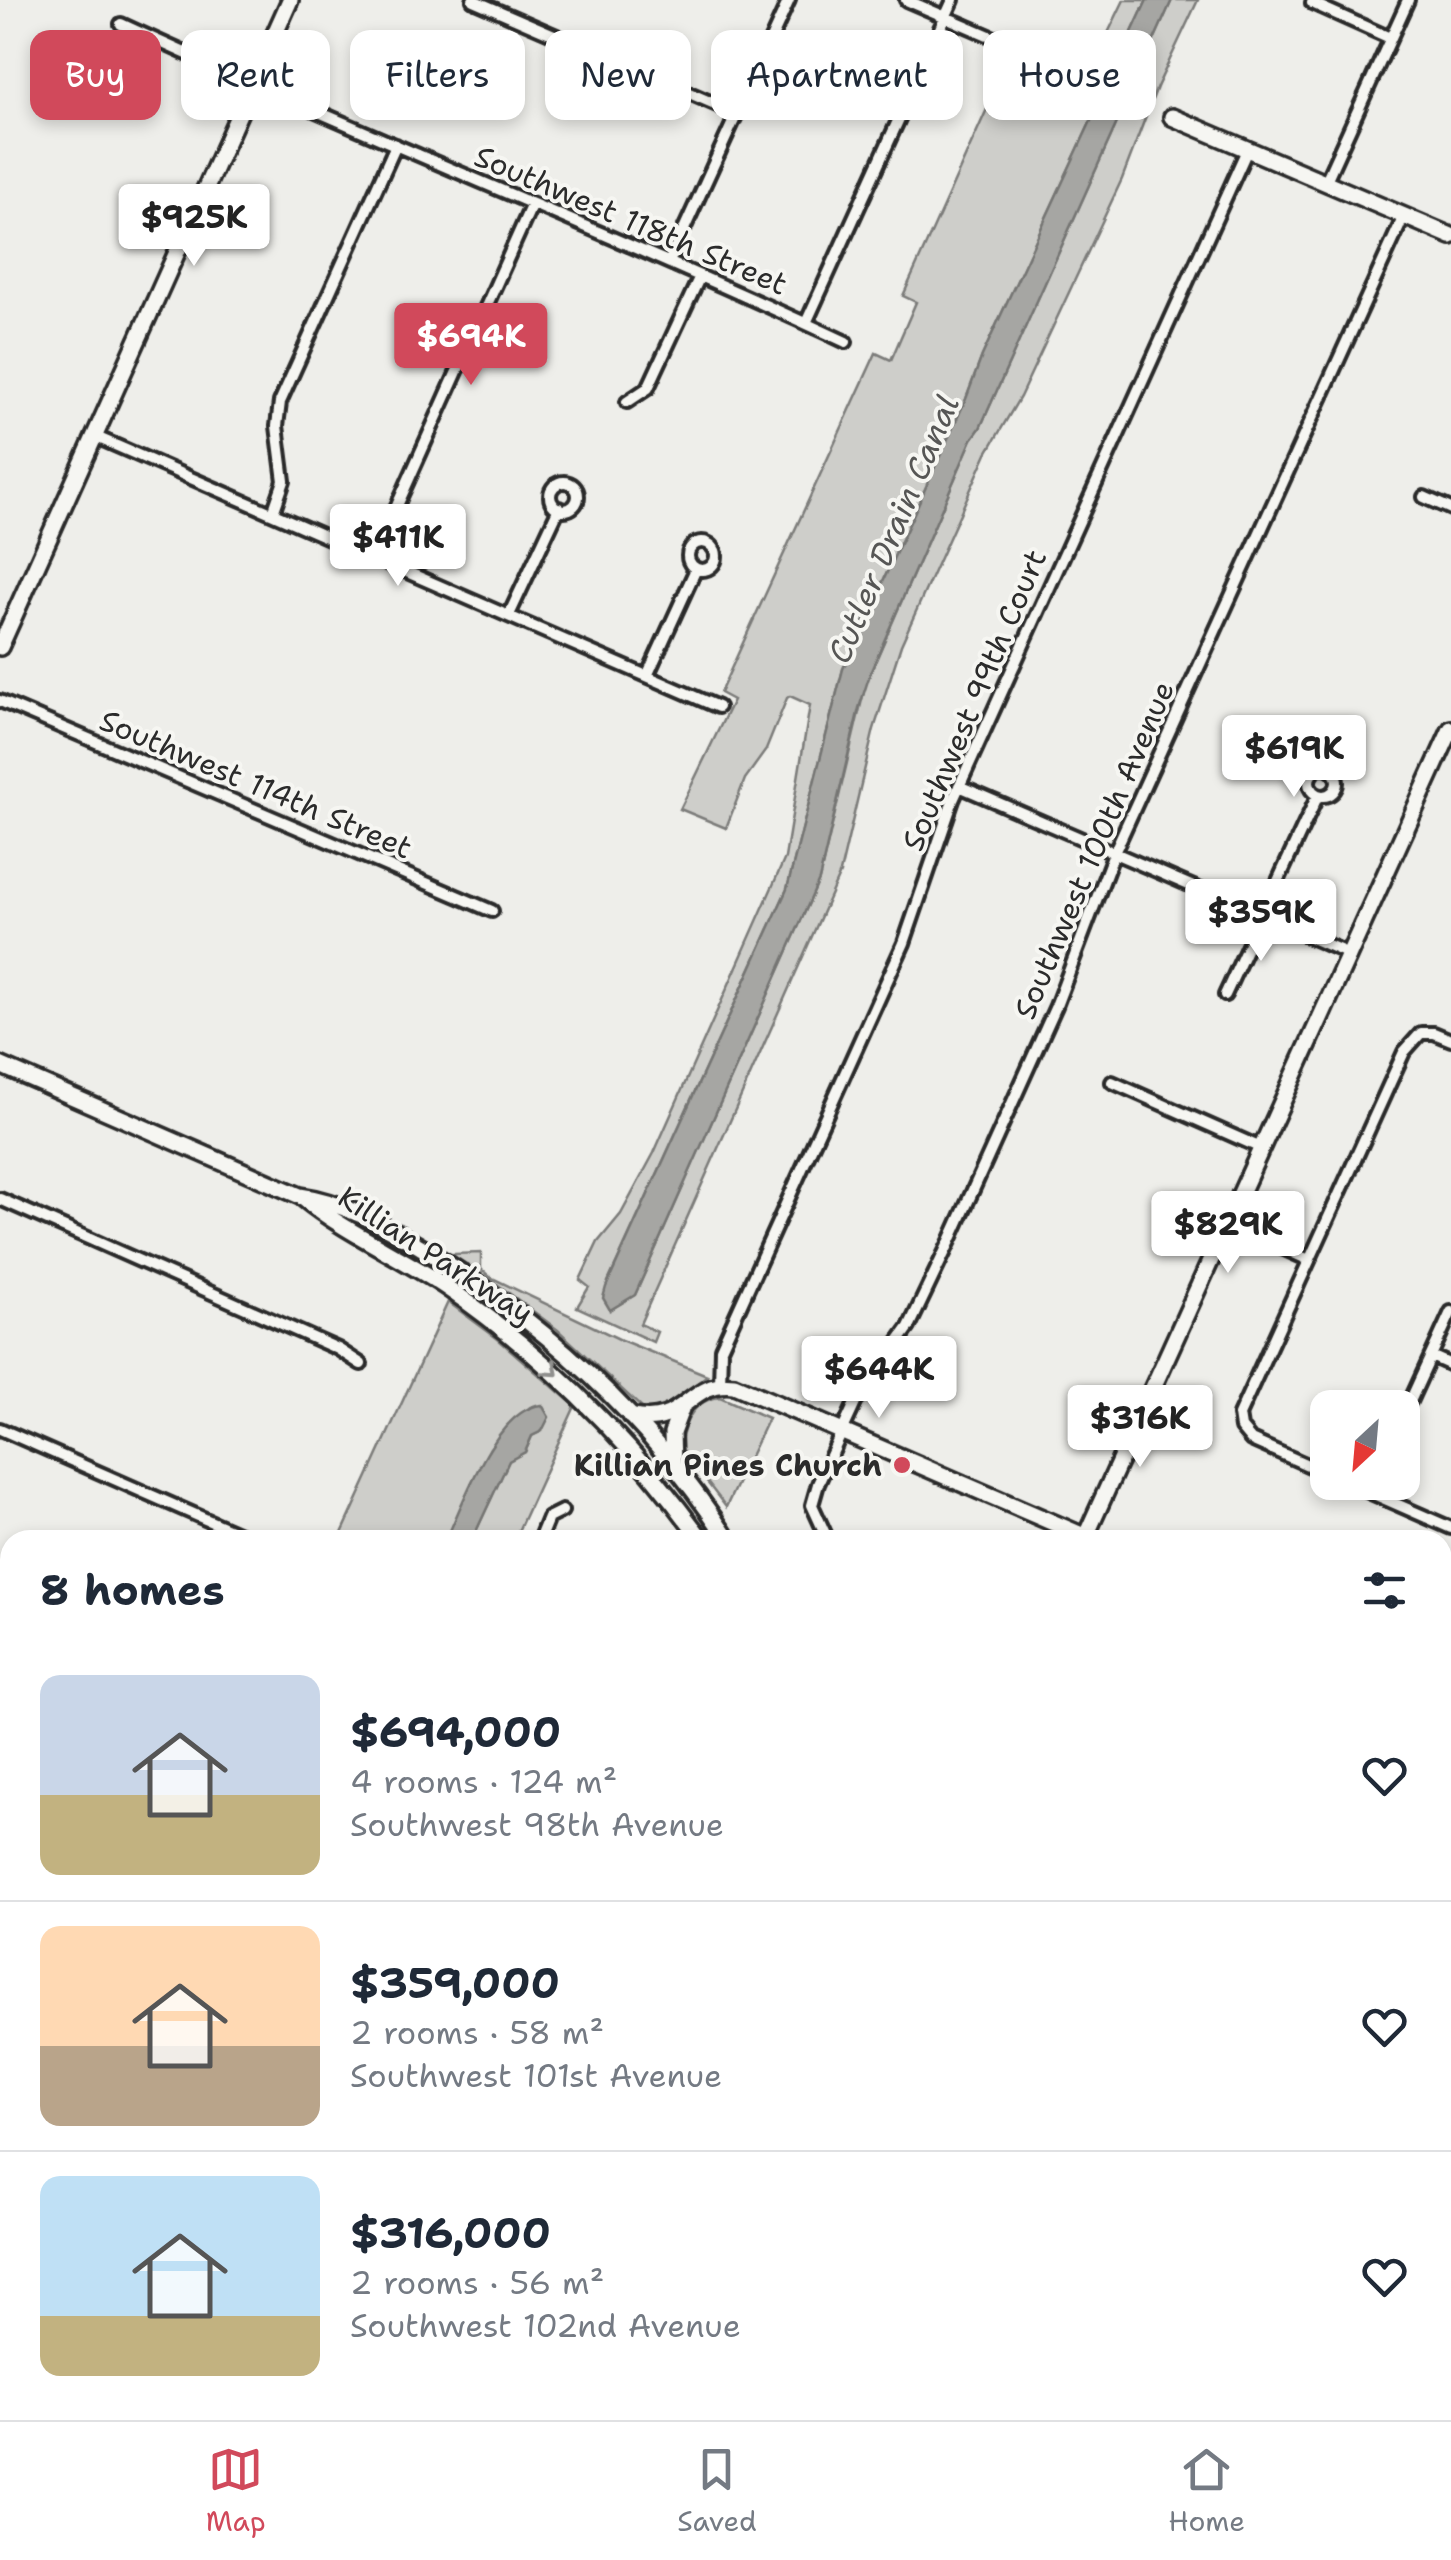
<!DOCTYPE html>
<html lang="en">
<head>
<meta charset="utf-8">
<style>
  body { margin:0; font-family:"Shantell Sans",sans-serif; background:#f2f2f3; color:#1f2937; height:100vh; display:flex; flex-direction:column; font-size:38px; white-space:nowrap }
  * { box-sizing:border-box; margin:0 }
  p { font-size:32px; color:#747a83 }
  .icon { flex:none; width:55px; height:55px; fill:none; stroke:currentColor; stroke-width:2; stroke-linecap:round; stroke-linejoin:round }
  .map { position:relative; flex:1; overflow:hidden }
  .drawer { position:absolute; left:0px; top:1530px; width:1452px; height:890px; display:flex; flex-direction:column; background:#fff; border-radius:30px 30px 0 0; box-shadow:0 5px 15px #0003 }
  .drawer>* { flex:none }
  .hud { position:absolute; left:30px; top:30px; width:1392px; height:90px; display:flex; gap:20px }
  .needle { width:65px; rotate:206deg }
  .buttons { position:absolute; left:1310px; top:1390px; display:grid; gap:20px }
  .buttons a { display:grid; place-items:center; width:110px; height:110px; border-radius:20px; background:#fff; box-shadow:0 5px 15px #0003; font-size:50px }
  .price { position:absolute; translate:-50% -85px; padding:0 22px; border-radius:10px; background:#fff; color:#222; font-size:32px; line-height:65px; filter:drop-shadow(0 2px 5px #0008) }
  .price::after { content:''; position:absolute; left:50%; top:60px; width:30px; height:22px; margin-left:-15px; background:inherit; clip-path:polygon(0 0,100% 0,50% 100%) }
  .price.current { background:#d1495b; color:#fff }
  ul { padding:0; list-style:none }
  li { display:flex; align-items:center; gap:30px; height:250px; padding:0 40px }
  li+li { border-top:2px solid #e0e1e3 }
  li span { display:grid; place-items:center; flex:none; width:280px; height:200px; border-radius:20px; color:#555 }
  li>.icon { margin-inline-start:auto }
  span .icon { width:120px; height:120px; fill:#fffc; stroke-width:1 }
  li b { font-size:42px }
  h2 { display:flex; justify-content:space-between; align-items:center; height:120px; padding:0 40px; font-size:42px }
  .tag { padding:0 35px; border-radius:20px; background:#fff; box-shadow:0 5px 15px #0003; font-size:35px; line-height:90px }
  .tag.current { background:#d1495b; color:#fff }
  .tab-bar { display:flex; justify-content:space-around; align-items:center; height:140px; border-top:2px solid #e0e1e3; background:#fff; font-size:28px; color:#747a83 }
  .tab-bar a { display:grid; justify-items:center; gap:5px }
  .tab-bar .current { color:#d1495b }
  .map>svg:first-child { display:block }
</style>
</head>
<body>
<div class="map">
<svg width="1451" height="2420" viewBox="0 0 1451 2420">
  <rect width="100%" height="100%" fill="#eeeeea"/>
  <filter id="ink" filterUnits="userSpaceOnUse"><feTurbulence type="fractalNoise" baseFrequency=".01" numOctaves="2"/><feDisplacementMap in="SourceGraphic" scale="20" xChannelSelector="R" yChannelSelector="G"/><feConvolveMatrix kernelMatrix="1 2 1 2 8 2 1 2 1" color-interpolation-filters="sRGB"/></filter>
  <g filter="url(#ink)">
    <!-- green -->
    <path fill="#cececa" stroke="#7c7c7a" stroke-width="2.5" d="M1124 0H1147L982 356 966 399 843 669 787 889 608 1282 610 1310 635 1295 819 880 866 683 972 439 980 428 1172 0H1198L1157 87 1122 179 1020 397 987 453 901 645 874 729 840 873 640 1324 657 1332 653 1342 577 1307 589 1287 580 1280 598 1242 621 1214 654 1153 785 858 810 705 790 696 787 698 766 750 745 779 726 828 680 809 733 700 720 693 876 353 891 360 916 302 903 296 1023 29 1095 60Z
      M481 1253V1269L490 1277 621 1340 707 1375 670 1406 653 1413 643 1409 558 1330 497 1284 451 1254Z
      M448 1302 498 1339 575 1406 514 1540H472L509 1460 525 1452 532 1436 542 1431 536 1405 530 1407 490 1448 446 1540H339Z
      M720 1397 768 1418 726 1507 680 1447C684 1422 693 1400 720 1397Z
      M10 2273V2410H435L436 2420H0V2295Z
      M712 2410H832L836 2420H705Z"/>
    <!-- water -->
    <path fill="#a6a6a3" stroke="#757573" stroke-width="2.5" d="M1147 0H1172L980 428 972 439 871 671 859 708 819 880 635 1295 610 1310 603 1298 606 1287 787 889 843 669 966 399 982 356Z
      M542 1405 549 1417 542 1431 532 1436 525 1452 509 1461 472 1540H446C463 1503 496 1408 542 1405Z"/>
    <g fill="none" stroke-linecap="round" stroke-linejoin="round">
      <!-- street casing -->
      <g stroke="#2b2b2b" stroke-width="18">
        <path id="street" d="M473 0 738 114
          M906 0 1013 46
          M1312 3 1390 38
          M121 24C361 135 607 231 846 342
          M1325 183 1408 0
          M669 262 789 0
          M806 323 953 0
          M627 402 648 388 700 276
          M94 436 718 707
          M550 496a14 14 0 1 1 28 0a14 14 0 1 1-28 0Z
          M1424 497 1451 509
          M273 513 284 481 277 426 280 402 396 145
          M688 556a14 14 0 1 1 28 0a14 14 0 1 1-28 0Z
          M374 557 532 204
          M509 615 559 508
          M647 676 696 569
          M0 701 492 911
          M1309 782a14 14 0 1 1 28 0a14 14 0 1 1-28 0Z
          M959 786 1349 954
          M1225 995 1318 795
          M1112 1082 1261 1148
          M0 1199 338 1349 361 1364
          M1227 1223 1309 1260
          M1431 1356 1451 1365
          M720 1385 721 1348 904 943 953 800 1247 150
          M1402 1419 1451 1312
          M0 1429 253 1540
          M1328 1474 1251 1440 1241 1428 1239 1415 1404 1052 1421 1033H1434L1451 1040
          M1346 1482 1451 1528
          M539 1540 548 1518 562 1511
          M828 1540 812 1505 818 1484 857 1399 909 1327 950 1241 1056 1006 1114 853 1404 216
          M1442 1596 1451 1576
          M0 1746 10 1751
          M1442 1877 1451 1881
          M0 2012 10 2006
          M1442 2058 1451 2062
          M0 2288 10 2265
          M214 2410 216 2420
          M510 2410 512 2420
          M943 2410 946 2420
          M1145 2410 1148 2420
          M1286 2410 1289 2420"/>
      </g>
      <!-- secondary casing -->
      <g stroke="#2b2b2b" stroke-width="22">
        <path id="secondary" d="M1172 117 1451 236
          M0 647 290 0
          M0 1065 300 1196C343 1202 381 1224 419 1246 541 1319 651 1420 728 1540
          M303 1198C346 1233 400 1256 446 1287 547 1356 631 1442 702 1540
          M630 1416C685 1430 687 1379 734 1385L1093 1540
          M673 1463 672 1433 681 1409
          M1084 1540 1451 729
          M1442 1691 1451 1695
          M1442 2354 1451 2347
          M1033 2410 1036 2420
          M1055 2410 1058 2420
          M1246 2420 1275 2410"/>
      </g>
      <!-- street -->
      <use href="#street" stroke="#f6f6f2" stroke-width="10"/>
      <!-- secondary -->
      <use href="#secondary" stroke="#f6f6f2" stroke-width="15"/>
    </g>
    <!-- one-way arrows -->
    <defs><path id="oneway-chevron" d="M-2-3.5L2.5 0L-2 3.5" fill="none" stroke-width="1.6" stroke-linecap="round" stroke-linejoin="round" transform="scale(2.5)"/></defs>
    <use stroke="#90908e" href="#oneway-chevron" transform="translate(552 1370) rotate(42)"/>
  </g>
  <!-- markers -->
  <circle fill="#d1495b" stroke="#f6f6f2" stroke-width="4" cx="902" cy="1465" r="10"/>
  <g text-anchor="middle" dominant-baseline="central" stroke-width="8" stroke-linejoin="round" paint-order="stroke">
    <!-- street labels -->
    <g font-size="30" fill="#2b2b2b" stroke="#f6f6f2">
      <text transform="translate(631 220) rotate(23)">Southwest 118th Street</text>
      <text transform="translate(974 700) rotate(-67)">Southwest 99th Court</text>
      <text transform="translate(256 784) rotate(23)">Southwest 114th Street</text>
      <text transform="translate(1094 850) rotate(-67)">Southwest 100th Avenue</text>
      <text transform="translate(436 1255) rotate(33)">Killian Parkway</text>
    </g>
    <!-- poi labels -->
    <g font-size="30" font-weight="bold" fill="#2b2b2b" stroke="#f6f6f2" text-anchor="end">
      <text x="882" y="1465">Killian Pines Church</text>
    </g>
    <!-- water labels -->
    <g font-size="32" font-style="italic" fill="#565655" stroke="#f6f6f2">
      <text transform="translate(893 529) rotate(-67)">Cutler Drain Canal</text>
    </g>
  </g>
</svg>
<div class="buttons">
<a><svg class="needle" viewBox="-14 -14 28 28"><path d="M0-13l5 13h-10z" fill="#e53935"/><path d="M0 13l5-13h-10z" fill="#747a83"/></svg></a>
</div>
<b class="price" style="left:194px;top:269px">$925K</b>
<b class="price current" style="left:471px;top:388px">$694K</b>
<b class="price" style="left:398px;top:589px">$411K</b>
<b class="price" style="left:1294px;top:800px">$619K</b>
<b class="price" style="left:1261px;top:964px">$359K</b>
<b class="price" style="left:1228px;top:1276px">$829K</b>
<b class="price" style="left:879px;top:1421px">$644K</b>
<b class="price" style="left:1140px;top:1470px">$316K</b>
<div class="hud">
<a class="tag current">Buy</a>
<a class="tag">Rent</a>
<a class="tag">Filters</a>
<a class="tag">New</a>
<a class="tag">Apartment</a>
<a class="tag">House</a>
</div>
<section class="drawer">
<h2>8 homes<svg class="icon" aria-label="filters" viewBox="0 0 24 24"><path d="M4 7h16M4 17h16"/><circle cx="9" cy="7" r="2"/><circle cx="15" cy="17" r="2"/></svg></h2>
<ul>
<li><span style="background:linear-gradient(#c9d6e8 60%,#c2b280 0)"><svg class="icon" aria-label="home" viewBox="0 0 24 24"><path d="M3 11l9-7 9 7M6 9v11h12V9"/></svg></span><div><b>$694,000</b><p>4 rooms · 124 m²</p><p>Southwest 98th Avenue</p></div><svg class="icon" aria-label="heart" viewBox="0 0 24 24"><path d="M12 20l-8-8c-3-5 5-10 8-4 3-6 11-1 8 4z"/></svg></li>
<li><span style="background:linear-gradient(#ffd9b3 60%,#b9a48a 0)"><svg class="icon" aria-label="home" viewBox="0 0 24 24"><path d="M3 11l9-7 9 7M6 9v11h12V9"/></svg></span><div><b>$359,000</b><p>2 rooms · 58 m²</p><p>Southwest 101st Avenue</p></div><svg class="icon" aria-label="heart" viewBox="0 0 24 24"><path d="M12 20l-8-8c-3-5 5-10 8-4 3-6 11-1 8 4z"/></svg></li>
<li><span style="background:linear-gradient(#bfe0f5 70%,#c2b280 0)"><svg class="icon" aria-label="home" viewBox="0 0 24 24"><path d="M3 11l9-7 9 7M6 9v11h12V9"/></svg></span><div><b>$316,000</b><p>2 rooms · 56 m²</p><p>Southwest 102nd Avenue</p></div><svg class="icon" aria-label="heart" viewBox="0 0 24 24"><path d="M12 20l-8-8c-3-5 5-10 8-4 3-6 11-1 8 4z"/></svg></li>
</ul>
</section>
</div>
<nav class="tab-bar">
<a class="current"><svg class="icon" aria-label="map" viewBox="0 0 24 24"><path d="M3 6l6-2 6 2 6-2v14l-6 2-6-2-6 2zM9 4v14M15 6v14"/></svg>Map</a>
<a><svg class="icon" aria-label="saved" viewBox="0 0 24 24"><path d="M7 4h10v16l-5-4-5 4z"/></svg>Saved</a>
<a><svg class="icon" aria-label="home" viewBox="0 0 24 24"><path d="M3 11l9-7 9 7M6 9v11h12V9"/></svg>Home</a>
</nav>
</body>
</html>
